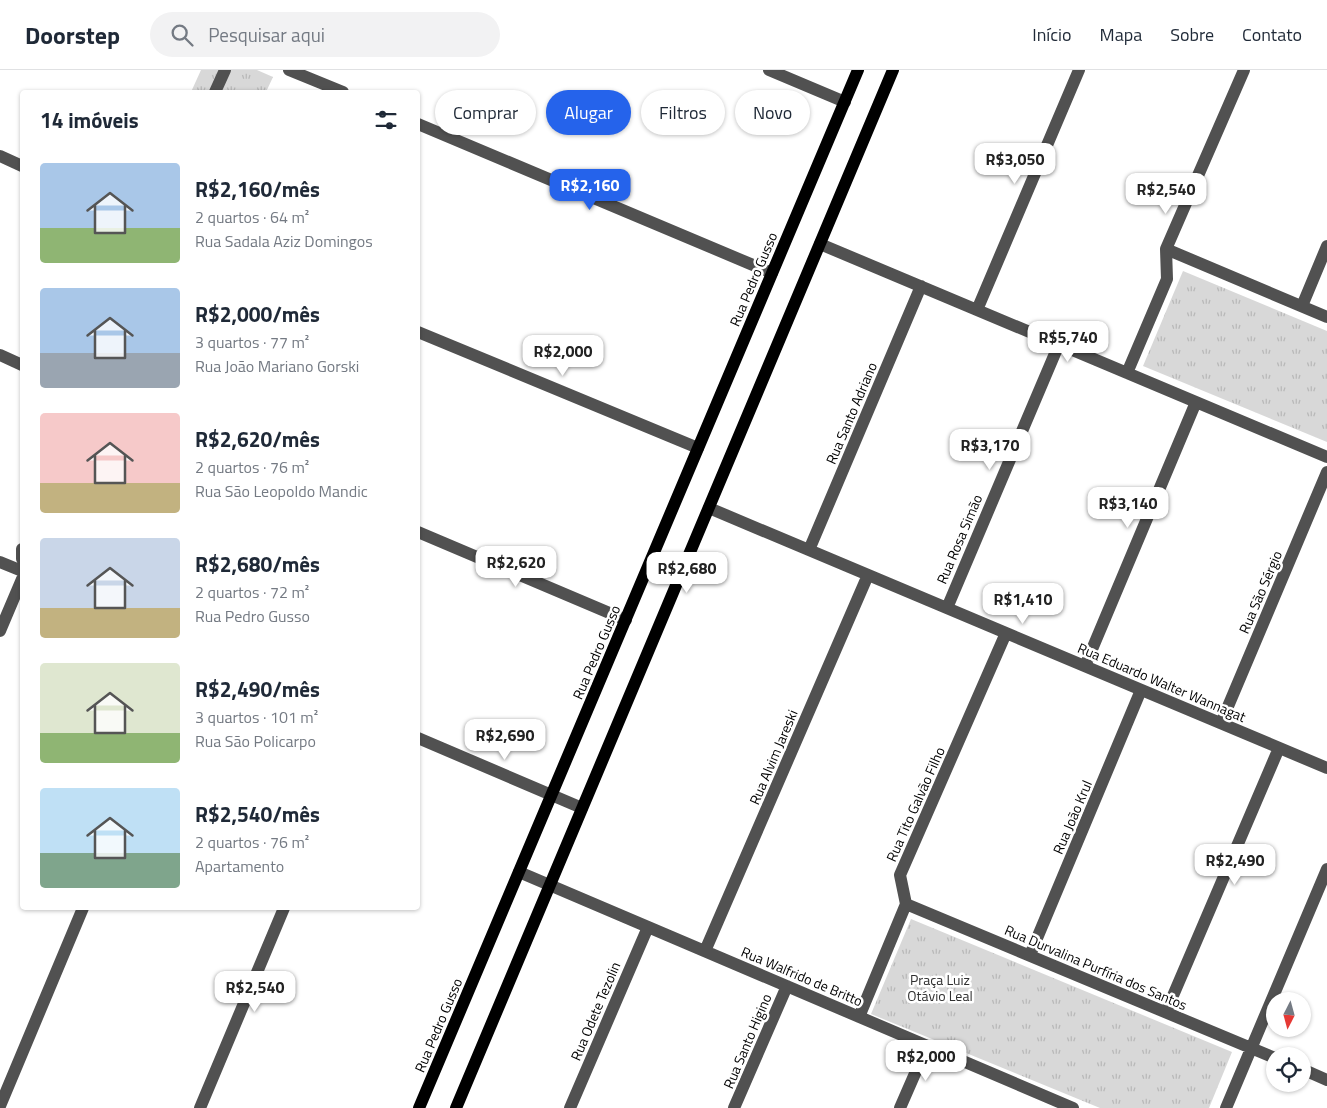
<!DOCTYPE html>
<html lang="pt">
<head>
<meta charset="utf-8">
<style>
  body { margin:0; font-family:"Titillium Web",sans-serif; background:#f2f2f3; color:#1f2937; height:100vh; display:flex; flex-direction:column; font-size:19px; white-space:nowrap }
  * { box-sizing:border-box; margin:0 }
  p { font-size:16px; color:#747a83 }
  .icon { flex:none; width:28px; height:28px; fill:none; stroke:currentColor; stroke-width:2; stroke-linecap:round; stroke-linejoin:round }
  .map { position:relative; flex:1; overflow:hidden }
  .drawer { position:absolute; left:20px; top:20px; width:400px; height:820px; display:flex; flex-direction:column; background:#fff; border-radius:5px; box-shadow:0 1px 4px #0004 }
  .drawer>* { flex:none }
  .banner { position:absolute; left:435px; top:20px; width:475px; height:45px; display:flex; gap:10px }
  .needle { width:32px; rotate:186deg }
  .controls { position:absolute; left:1266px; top:922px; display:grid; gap:10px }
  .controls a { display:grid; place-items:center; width:45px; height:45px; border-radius:50%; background:#fff; box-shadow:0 1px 4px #0004; font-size:25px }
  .price { position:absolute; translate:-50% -42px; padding:0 11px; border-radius:10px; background:#fff; color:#222; font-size:16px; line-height:32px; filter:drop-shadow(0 1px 2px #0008) }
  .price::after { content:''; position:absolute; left:50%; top:30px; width:15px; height:11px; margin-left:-8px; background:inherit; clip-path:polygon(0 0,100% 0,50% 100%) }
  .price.active { background:#2563eb; color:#fff }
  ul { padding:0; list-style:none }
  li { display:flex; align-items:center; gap:15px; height:125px; padding:0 20px }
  li span { display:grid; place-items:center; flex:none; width:140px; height:100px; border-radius:5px; color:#555 }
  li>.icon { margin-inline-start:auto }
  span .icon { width:60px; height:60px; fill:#fffc; stroke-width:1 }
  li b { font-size:21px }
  h2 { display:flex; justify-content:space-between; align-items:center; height:60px; padding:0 20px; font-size:21px }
  .chip { padding:0 18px; border-radius:22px; background:#fff; box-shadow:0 1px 4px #0004; font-size:18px; line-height:45px }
  .chip.active { background:#2563eb; color:#fff }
  header { display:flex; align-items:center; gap:30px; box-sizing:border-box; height:70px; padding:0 25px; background:#fff; border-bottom:1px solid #e0e1e3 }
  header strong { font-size:24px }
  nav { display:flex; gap:28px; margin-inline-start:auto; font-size:18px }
  .search { width:350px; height:45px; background:#f2f2f3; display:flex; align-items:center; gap:12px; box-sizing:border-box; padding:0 18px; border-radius:28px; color:#747a83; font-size:19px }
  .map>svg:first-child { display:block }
</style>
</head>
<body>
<header>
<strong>Doorstep</strong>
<div class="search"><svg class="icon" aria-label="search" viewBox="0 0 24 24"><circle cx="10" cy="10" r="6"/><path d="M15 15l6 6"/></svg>Pesquisar aqui</div>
<nav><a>Início</a><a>Mapa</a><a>Sobre</a><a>Contato</a></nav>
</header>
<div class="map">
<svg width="1327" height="1038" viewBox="0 0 1327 1038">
  <defs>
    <pattern id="grass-tufts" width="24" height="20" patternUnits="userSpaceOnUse" patternTransform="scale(1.25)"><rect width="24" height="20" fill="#d8d8d8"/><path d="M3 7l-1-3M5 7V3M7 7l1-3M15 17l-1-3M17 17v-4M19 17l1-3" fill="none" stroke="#b8b8b8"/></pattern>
  </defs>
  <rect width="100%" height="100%" fill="#fff"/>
  <!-- grass -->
  <path fill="url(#grass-tufts)" d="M201 0H257L273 7 266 22H191Z
    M1183 201 1327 261V372L1143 296Z
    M911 849 1232 982 1209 1038H1100L871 944Z"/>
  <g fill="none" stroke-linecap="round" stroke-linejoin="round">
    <!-- minor -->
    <path stroke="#515151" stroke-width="12" d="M289 0 343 22
      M769 0 845 32
      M215 22 225 0
      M418 54 772 203
      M0 86 22 96
      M820 174 1327 387
      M1166 179 1327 247
      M1302 236 1327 176
      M977 240 1079 0
      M418 262 698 378
      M0 285 22 295
      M1127 303 1167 209 1166 179 1244 0
      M709 438 1327 698
      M418 462 626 550
      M22 479V489
      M809 480 921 216
      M0 492 22 501
      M947 538 1059 274
      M0 561 22 509
      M1085 596 1196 332
      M1221 653 1327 402
      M418 668 582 738
      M519 802 1073 1038
      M906 834 1275 988
      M705 881 868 505
      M1030 885 1141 620
      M1166 942 1279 678
      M859 947 906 834 900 805 1006 563
      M1302 999 1327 1010
      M0 1036 83 838
      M200 1038 284 838
      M570 1038 648 857
      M734 1038 787 916
      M900 1038 927 976
      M1226 1038 1327 799"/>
    <!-- major -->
    <path stroke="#000" stroke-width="12" d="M419 1038 858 0
      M456 1038 893 0"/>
  </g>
  <g text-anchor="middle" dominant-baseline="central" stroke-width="5" stroke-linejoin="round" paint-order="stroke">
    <!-- street labels -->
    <g font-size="14" fill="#000" stroke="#fff">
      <text transform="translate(753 209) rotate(-67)">Rua Pedro Gusso</text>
      <text transform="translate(851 343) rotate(-67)">Rua Santo Adriano</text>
      <text transform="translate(959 469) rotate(-67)">Rua Rosa Simão</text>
      <text transform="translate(1260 522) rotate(-67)">Rua São Sérgio</text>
      <text transform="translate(596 582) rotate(-67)">Rua Pedro Gusso</text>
      <text transform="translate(1162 612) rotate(23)">Rua Eduardo Walter Wannagat</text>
      <text transform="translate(773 687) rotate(-67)">Rua Alvim Jareski</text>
      <text transform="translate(915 734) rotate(-66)">Rua Tito Galvão Filho</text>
      <text transform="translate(1072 747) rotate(-67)">Rua João Krul</text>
      <text transform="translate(1096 897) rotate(23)">Rua Durvalina Purfíria dos Santos</text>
      <text transform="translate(802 906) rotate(23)">Rua Walfrido de Britto</text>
      <text transform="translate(595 941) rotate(-67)">Rua Odete Tezolin</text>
      <text transform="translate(438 955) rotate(-67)">Rua Pedro Gusso</text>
      <text transform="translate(747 971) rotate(-67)">Rua Santo Higino</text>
    </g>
    <!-- park labels -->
    <g font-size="14" fill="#2f2f2f" stroke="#fff">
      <text x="940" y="909">Praça Luiz<tspan x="940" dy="16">Otávio Leal</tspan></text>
    </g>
  </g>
</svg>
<div class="controls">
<a><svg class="needle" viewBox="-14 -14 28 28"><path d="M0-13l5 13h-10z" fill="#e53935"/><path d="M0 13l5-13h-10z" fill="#747a83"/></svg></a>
<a><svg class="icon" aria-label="locate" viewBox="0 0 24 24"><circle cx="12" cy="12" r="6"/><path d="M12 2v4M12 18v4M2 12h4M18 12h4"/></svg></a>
</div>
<b class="price" style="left:1015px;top:115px">R$3,050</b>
<b class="price active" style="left:590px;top:141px">R$2,160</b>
<b class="price" style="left:1166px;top:145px">R$2,540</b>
<b class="price" style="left:1068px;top:293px">R$5,740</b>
<b class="price" style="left:563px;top:307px">R$2,000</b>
<b class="price" style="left:990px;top:401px">R$3,170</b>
<b class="price" style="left:1128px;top:459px">R$3,140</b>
<b class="price" style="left:516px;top:518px">R$2,620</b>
<b class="price" style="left:687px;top:524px">R$2,680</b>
<b class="price" style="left:1023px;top:555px">R$1,410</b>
<b class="price" style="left:505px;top:691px">R$2,690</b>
<b class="price" style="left:1235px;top:816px">R$2,490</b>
<b class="price" style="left:255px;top:943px">R$2,540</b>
<b class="price" style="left:926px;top:1012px">R$2,000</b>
<div class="banner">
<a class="chip">Comprar</a>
<a class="chip active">Alugar</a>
<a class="chip">Filtros</a>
<a class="chip">Novo</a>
</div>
<section class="drawer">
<h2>14 imóveis<svg class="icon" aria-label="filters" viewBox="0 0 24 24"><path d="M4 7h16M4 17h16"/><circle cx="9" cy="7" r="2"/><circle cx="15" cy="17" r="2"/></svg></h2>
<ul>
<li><span style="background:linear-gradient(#a9c7e8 65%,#8fb573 0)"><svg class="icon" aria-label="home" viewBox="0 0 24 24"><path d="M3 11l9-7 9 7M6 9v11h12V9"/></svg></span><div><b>R$2,160/mês</b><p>2 quartos · 64 m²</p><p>Rua Sadala Aziz Domingos</p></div></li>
<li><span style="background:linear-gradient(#a9c7e8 65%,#9aa5b1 0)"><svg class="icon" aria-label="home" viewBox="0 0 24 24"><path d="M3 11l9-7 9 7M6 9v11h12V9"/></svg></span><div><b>R$2,000/mês</b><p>3 quartos · 77 m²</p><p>Rua João Mariano Gorski</p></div></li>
<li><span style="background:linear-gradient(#f6c9c9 70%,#c2b280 0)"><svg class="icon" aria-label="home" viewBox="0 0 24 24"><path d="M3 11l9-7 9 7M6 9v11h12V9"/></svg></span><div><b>R$2,620/mês</b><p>2 quartos · 76 m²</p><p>Rua São Leopoldo Mandic</p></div></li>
<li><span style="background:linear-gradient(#c9d6e8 70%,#c2b280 0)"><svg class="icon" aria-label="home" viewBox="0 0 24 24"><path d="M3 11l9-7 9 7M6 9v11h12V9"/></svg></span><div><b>R$2,680/mês</b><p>2 quartos · 72 m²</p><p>Rua Pedro Gusso</p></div></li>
<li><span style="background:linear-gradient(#dfe7d0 70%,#8fb573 0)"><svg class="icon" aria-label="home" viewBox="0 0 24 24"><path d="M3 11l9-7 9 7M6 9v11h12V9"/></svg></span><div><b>R$2,490/mês</b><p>3 quartos · 101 m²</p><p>Rua São Policarpo</p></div></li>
<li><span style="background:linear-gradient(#bfe0f5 65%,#7fa58c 0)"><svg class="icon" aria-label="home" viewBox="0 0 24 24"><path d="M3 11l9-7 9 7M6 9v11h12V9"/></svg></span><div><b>R$2,540/mês</b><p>2 quartos · 76 m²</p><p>Apartamento</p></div></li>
</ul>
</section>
</div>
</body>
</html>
